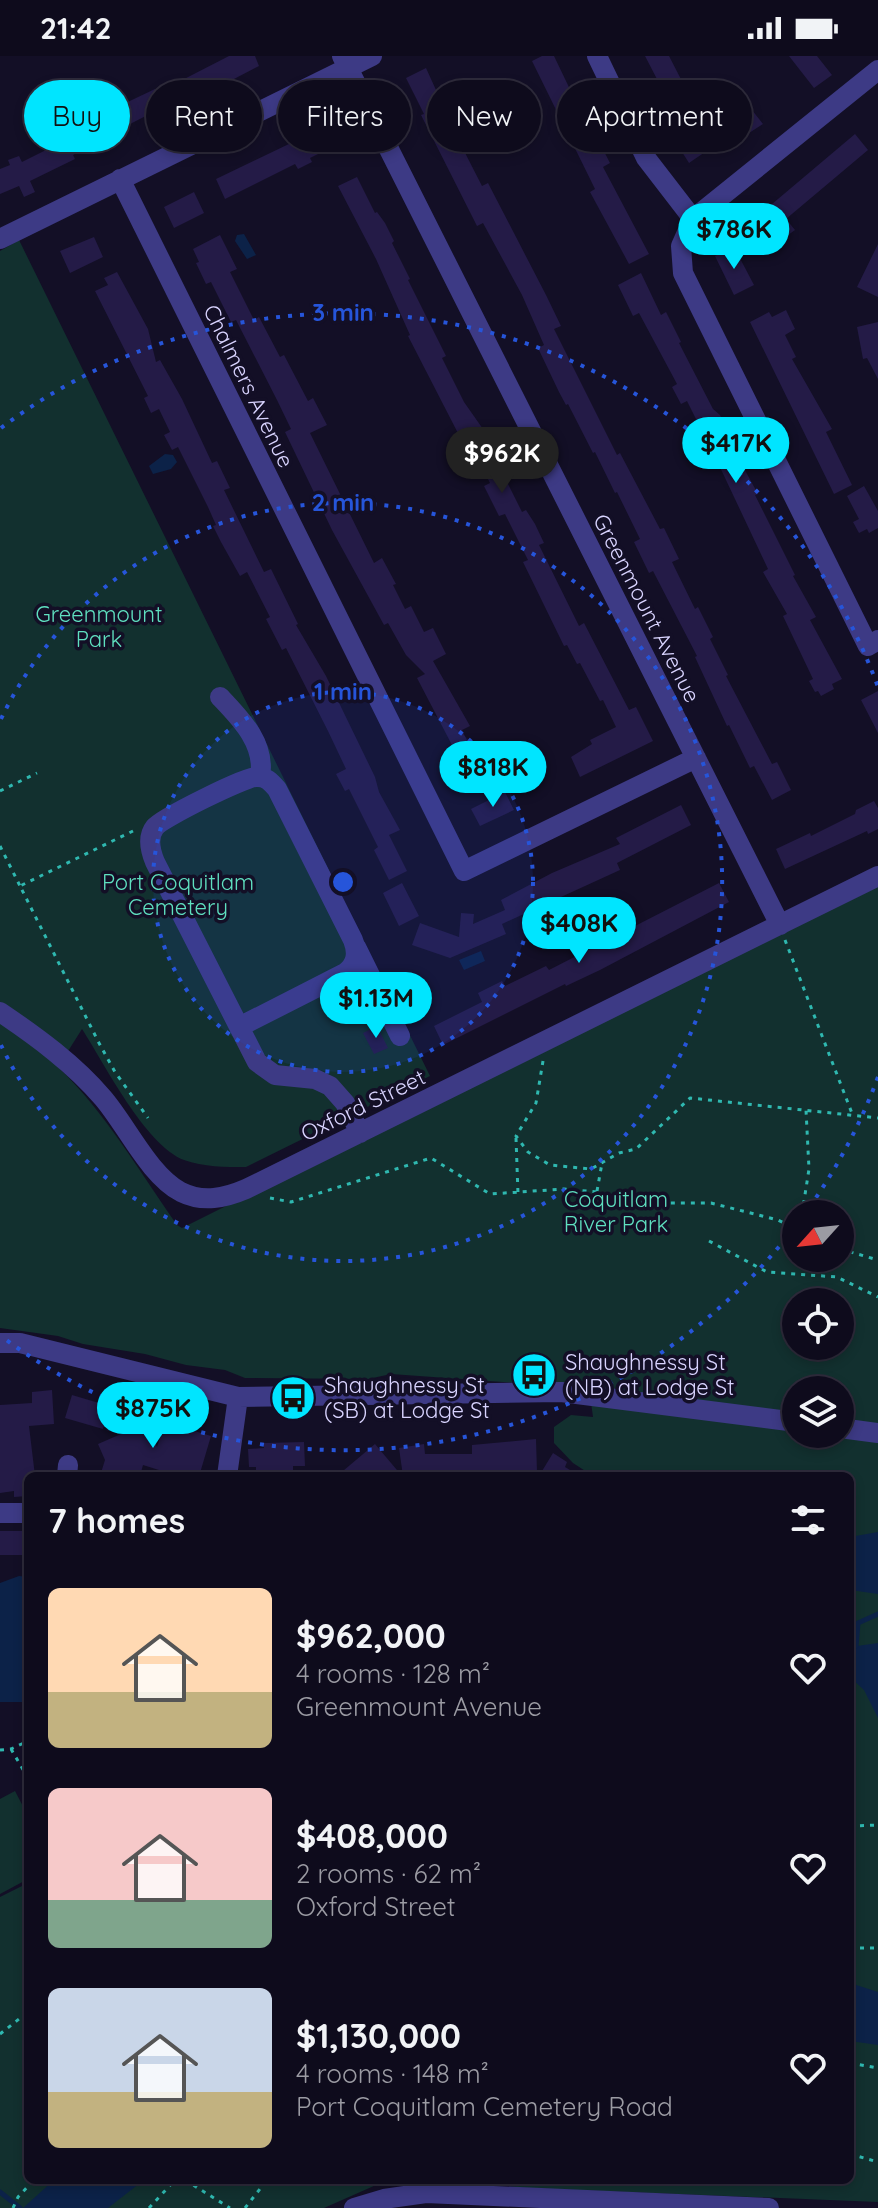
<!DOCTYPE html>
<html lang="en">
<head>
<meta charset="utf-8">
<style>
  body { margin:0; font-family:Quicksand,sans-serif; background:#171425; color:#f1f3f6; height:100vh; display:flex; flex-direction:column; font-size:30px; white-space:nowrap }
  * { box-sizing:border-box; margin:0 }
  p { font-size:26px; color:#9b9ba3 }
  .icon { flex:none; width:44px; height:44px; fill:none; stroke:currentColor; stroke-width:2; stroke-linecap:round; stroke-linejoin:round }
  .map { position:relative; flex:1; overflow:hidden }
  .drawer { position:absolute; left:24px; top:1416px; width:830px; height:712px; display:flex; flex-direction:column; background:#0e0b1c; border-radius:12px; box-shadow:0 4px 12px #0003,0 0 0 2px #2e2b3b }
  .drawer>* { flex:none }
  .guide { position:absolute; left:24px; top:24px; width:830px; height:72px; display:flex; gap:16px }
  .needle { width:52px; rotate:243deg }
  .controls { position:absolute; left:782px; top:1144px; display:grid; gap:16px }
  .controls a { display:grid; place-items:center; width:72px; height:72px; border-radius:50%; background:#0e0b1c; box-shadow:0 4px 12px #0003,0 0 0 2px #2e2b3b; font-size:40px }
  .price { position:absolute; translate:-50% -68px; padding:0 18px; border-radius:28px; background:#00e5ff; color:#111; font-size:26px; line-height:52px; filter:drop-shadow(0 2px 4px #0008) }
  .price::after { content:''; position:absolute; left:50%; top:48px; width:24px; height:18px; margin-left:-12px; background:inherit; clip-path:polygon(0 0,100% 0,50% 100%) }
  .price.on { background:#222; color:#fff }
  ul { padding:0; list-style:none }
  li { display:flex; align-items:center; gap:24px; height:200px; padding:0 24px }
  li span { display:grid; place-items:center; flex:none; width:224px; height:160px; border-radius:12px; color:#555 }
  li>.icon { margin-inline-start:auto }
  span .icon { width:96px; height:96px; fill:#fffc; stroke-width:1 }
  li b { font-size:34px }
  h2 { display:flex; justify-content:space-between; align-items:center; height:96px; padding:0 24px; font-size:34px }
  .chip { padding:0 28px; border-radius:36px; background:#0e0b1c; box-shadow:0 4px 12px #0003,0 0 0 2px #2e2b3b; font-size:28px; line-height:72px }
  .chip.on { background:#00e5ff; color:#111 }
  .status { display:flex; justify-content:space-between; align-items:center; height:56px; padding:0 40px; background:#0e0b1c; direction:ltr }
  .status svg { height:22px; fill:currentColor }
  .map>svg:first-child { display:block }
</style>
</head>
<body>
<div class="status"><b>21:42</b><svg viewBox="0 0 49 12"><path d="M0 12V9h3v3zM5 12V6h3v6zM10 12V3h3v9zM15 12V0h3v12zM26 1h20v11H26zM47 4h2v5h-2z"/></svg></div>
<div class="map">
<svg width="878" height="2152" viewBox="0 0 878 2152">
  <rect width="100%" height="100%" fill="#130f26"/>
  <!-- green -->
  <path fill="#12302f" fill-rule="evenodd" d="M19 184 430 1020 246 1111C226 1111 203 1111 184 1104 145 1089 104 1007 82 973L58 1011C106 1057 139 1115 177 1169L182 1172 878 825V2146L527 2132 451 2124H850V1420H593L573 1407 554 1387V1371L571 1359 593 1361 589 1332 391 1318 368 1323 245 1322 225 1314 186 1309 145 1298 83 1288 58 1280 0 1272V195ZM796 1158H840V1202H796ZM796 1246H840V1290H796ZM796 1334H840V1378H796Z
    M15 1735 28 1760V1823L0 1838V1743Z
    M28 1827V2124H417L376 2129 324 2152H0V1841Z"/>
  <!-- water -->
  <path fill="#0c2248" d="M244 178 256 199 247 203 235 185 237 179Z
    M165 398 173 399 177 406 171 413 153 418 149 410Z
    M481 895 485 905 464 914 459 904Z
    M878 1476V1538L850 1534V1481Z
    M19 1520 28 1521V1646H0V1527Z
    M878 1587V1662L864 1634 850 1621V1591Z
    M850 1927 878 1936V1989L850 1985Z
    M54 2124H144L108 2152H23Z"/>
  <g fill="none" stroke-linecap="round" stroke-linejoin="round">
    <!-- stream -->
    <path stroke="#0c2248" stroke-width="5" d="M856 1590 858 1567 878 1558
      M0 2136 20 2152"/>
  </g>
  <!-- building -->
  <path fill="#241b47" d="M229 0H255L259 10 188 47 175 51 173 46 95 86 73 99 75 103 30 125 35 136 24 141 19 130 0 138V113L10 109 8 104 19 100 22 106 76 79 73 72 155 33 157 37Z
    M542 0H554L590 75 593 74 610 107 603 111 649 198 629 208 590 136 595 133 532 5Z
    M645 0H669L685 31 661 43 653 28 658 25Z
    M789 0H817L832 19 814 32Z
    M426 12 461 89 482 130 488 127 546 239 561 270 554 273 617 399 620 397 660 473 664 472 679 503 672 506 695 553 698 551 713 581 710 583 728 619 726 620 772 708 777 706 791 734 772 744 754 710 750 712 729 669 727 670 695 601 697 600 653 515 649 517 634 486 640 483 617 436 615 437 595 396 593 397 568 348 566 349 559 336 538 292 544 289 522 239 483 167 477 170 421 59 424 58 406 22Z
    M748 49 763 68 735 86 721 69Z
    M339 64 348 83 310 102 312 106 298 113 295 108 225 143 216 123Z
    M688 64 708 94 689 107 670 77Z
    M855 78 868 94 786 163 795 174 784 182 780 177 763 191 751 176 758 171 753 164Z
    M357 121 375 157 377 156 385 167 394 185 392 187 410 223 408 224 446 300 442 302 464 346 497 393 506 412 501 414 522 456 526 454 535 468 544 487 539 489 579 570 584 567 629 654 636 651 653 685 580 721 571 701 592 688 590 684 616 671 603 644 600 645 580 607 577 608 567 589 564 590 523 506 528 504 505 458 499 460 484 430 490 427 467 382 462 385 408 280 410 279 376 203 338 130Z
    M194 136 204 157 174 172 164 151Z
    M220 179 237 213 230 216 254 264 259 261 280 301 284 299 308 345 313 342 327 369 310 377 374 507 382 502 396 528 393 529 405 553 411 550 424 576 433 572 446 598 433 605 470 670 462 674 481 713 461 723 446 694 453 691 417 622 425 618 406 599 388 567 384 569 332 474 285 376 291 373 277 344 236 264 231 266 211 226 206 228 196 207 199 206 193 193Z
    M94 181 103 201 70 217 60 195Z
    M878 188V241L857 231Z
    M734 191 754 229 734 239 715 200Z
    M117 216 148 273 156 306 160 304 182 343 212 407 217 405 230 432 224 434 264 516 271 513 298 568 296 569 326 620 375 721 379 736 400 774 389 779 407 815 389 824 374 794 378 791 349 733 345 735 336 718 346 713 328 675 286 592 282 594 266 563 270 561 247 516 240 520 221 486 213 470 216 469 208 451 178 391 172 394 164 379 170 376 159 353 151 357 144 342 148 340 95 235 108 229 104 222Z
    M641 217 661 259 666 256 681 286 679 287 713 353 720 359 728 375 729 385 758 438 755 439 795 519 793 520 816 561 810 564 842 623 832 628 834 633 821 640 818 635 815 636 809 625 813 623 783 560 787 558 763 516 768 513 718 407 687 345 681 348 672 331 677 328 639 257 633 260 618 229Z
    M786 254 795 273 785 279 796 301 792 303 832 373 826 376 852 429 834 438 750 266 769 256 772 261Z
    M878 266V323L867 302 863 303 857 271Z
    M864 430 878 455V472L869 477 867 473 859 477 853 466 859 463 847 440Z
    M878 635V677L861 644Z
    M505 736 514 754 480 770 471 753Z
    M874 745 878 752V773L868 778 867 775 785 813 776 793 810 777 811 780 855 758 856 754Z
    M681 749 691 769 617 807 620 814 502 868 506 878 450 902 412 889 420 867 459 881 461 857 474 858 473 868 505 854 501 844 552 817 620 788 616 782Z
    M402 827 419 860 399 870 383 837Z
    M719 827 729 846 600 914 566 930 565 928 443 989 434 970 482 946 478 937 502 925 505 930 546 910 549 914Z
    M377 970 388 992 374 998 363 977Z
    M52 1334 54 1368 29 1370 35 1420H28V1440L14 1441V1435L0 1437V1349L32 1347V1336Z
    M72 1339 109 1350 103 1373 65 1362Z
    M143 1358 157 1391 165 1366 211 1380 200 1417 195 1416 194 1420H178L143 1409 140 1420H100L105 1404 98 1388 121 1378 106 1374Z
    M536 1383 537 1416 403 1420 399 1392 424 1388 425 1398H472V1389Z
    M304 1386 305 1410H293V1420H256V1411H249L248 1393 264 1392V1387Z
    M375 1388 402 1420H337Z
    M553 1397 567 1406 565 1411 580 1420H539Z
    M0 1475H28V1499H0Z"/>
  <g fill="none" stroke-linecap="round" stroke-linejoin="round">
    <!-- path -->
    <path stroke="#2fb8b0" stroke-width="3" stroke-dasharray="4 6" stroke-linecap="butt" d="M0 735 37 717
      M133 775 20 830 99 987 115 1016 148 1062
      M0 790 20 830
      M785 884 853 1060
      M543 1005 536 1047 516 1080 528 1096 550 1109 591 1113 619 1097 636 1093 690 1042 878 1062
      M516 1082 518 1138
      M597 1135 602 1107
      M270 1142 291 1146 431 1102 490 1138 564 1133 597 1136 634 1147H711L778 1164 796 1173
      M802 1158 809 1113 806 1054
      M709 1185 767 1216 837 1221 878 1241
      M840 1193 878 1204
      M825 1202 835 1219
      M11 1693 28 1722
      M0 1694 11 1693 28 1685
      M850 1770 878 1769
      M850 1892H878
      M0 1978 28 1956
      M850 2007 878 2012
      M850 2098 878 2106
      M185 2124 230 2152
      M13 2152 18 2141 34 2124
      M149 2152 175 2124
      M245 2152 267 2124"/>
    <!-- minor -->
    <path stroke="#3d3a85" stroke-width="20" d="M342 0 780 869
      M597 0 646 102 693 163
      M878 14 693 163 681 190 683 217 868 590 878 584
      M120 123 464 815 696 702
      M0 183 372 0
      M220 641C241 663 266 688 260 721
      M356 891 400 980
      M0 956C37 981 74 1008 103 1042 127 1070 149 1119 181 1136 203 1147 225 1142 246 1133L878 820
      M239 971 345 917C357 908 358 897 353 884L277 733C271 726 266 720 256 721 245 721 162 762 155 771 147 781 150 794 155 806L257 1006 275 1019 315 1023 330 1030 345 1047 360 1077
      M0 1287H20L238 1341 561 1336 796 1366
      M840 1372 878 1377
      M67 1420 68 1409
      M227 1420 238 1341
      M0 1457H28
      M354 2152 384 2143 426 2137 769 2152"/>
  </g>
  <!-- distance rings -->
  <circle cx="343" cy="826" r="190" fill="#2655da" fill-opacity=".12"/>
  <g fill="none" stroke="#2655da" stroke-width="4" stroke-dasharray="4 8">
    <circle cx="343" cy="826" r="190"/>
    <path d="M1 663A379 379 0 1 1 1 989"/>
    <path d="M878 1021A569 569 0 0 1 806 1156M794 1172A569 569 0 0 1 1 1280M1 372A569 569 0 0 1 878 631"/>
  </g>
  <!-- icons -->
  <defs>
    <g id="bus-disc" transform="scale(2.3)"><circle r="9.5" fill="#00e5ff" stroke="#130f26"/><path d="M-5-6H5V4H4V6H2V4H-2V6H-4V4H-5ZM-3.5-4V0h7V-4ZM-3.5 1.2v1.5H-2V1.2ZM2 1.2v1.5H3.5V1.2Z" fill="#111"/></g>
  </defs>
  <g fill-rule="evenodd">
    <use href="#bus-disc" x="534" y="1319"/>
    <use href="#bus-disc" x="293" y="1342"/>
  </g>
  <g text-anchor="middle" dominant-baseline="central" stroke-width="7" stroke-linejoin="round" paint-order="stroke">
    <!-- street labels -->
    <g font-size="22" fill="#d9d4ff" stroke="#130f26">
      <text transform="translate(249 330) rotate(64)">Chalmers Avenue</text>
      <text transform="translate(647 552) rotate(63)">Greenmount Avenue</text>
      <text transform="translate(363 1049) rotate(-26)">Oxford Street</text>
    </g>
    <!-- park labels -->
    <g font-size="22" fill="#5fe0c0" stroke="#130f26">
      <text x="99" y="558">Greenmount<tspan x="99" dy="25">Park</tspan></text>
      <text x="178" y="826">Port Coquitlam<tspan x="178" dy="25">Cemetery</tspan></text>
      <text x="616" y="1143">Coquitlam<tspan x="616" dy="25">River Park</tspan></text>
    </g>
    <!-- poi labels -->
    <g font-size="22" fill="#d9d4ff" stroke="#130f26" text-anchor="start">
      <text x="565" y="1306">Shaughnessy St<tspan x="565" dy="25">(NB) at Lodge St</tspan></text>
      <text x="324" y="1329">Shaughnessy St<tspan x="324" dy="25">(SB) at Lodge St</tspan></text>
    </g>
  </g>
  <circle cx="343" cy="826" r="12" fill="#2655da" stroke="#130f26" stroke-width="4"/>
  <g font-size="24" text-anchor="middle" font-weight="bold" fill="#2655da" stroke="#130f26" stroke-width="7" stroke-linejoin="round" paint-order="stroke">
    <text x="343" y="265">3 min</text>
    <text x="343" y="455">2 min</text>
    <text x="343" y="644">1 min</text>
  </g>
</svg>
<div class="controls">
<a><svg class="needle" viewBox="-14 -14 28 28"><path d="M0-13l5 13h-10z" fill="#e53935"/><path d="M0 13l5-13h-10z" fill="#9b9ba3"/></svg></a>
<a><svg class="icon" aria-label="locate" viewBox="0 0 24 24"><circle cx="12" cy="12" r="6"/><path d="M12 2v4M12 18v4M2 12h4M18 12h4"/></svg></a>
<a><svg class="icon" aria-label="layers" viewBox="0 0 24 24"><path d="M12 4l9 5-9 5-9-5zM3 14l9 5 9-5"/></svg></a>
</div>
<b class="price" style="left:734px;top:215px">$786K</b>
<b class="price" style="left:736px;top:429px">$417K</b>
<b class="price on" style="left:502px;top:439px">$962K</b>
<b class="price" style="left:493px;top:753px">$818K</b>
<b class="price" style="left:579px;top:909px">$408K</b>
<b class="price" style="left:376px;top:984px">$1.13M</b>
<b class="price" style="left:153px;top:1394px">$875K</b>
<div class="guide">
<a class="chip on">Buy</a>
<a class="chip">Rent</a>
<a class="chip">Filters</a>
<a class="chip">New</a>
<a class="chip">Apartment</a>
</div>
<section class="drawer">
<h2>7 homes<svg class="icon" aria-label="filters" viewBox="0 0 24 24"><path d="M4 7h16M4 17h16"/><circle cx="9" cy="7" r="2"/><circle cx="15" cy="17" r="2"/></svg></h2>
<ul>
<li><span style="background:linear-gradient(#ffd9b3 65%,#c2b280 0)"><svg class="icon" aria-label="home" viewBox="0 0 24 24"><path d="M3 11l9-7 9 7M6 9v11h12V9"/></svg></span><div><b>$962,000</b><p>4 rooms · 128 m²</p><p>Greenmount Avenue</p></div><svg class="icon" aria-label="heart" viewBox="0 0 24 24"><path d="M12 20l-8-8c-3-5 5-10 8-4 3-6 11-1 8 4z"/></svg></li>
<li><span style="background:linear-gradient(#f6c9c9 70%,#7fa58c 0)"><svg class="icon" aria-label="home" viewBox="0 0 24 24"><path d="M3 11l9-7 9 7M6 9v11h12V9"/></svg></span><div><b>$408,000</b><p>2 rooms · 62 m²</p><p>Oxford Street</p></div><svg class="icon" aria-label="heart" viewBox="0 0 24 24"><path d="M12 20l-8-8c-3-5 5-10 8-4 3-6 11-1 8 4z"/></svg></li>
<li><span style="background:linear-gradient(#c9d6e8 65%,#c2b280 0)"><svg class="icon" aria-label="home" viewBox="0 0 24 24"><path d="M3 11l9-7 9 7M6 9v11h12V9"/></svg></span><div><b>$1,130,000</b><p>4 rooms · 148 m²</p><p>Port Coquitlam Cemetery Road</p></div><svg class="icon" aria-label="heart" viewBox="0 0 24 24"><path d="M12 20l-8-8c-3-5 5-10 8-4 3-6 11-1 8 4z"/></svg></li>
</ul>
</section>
</div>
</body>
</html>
